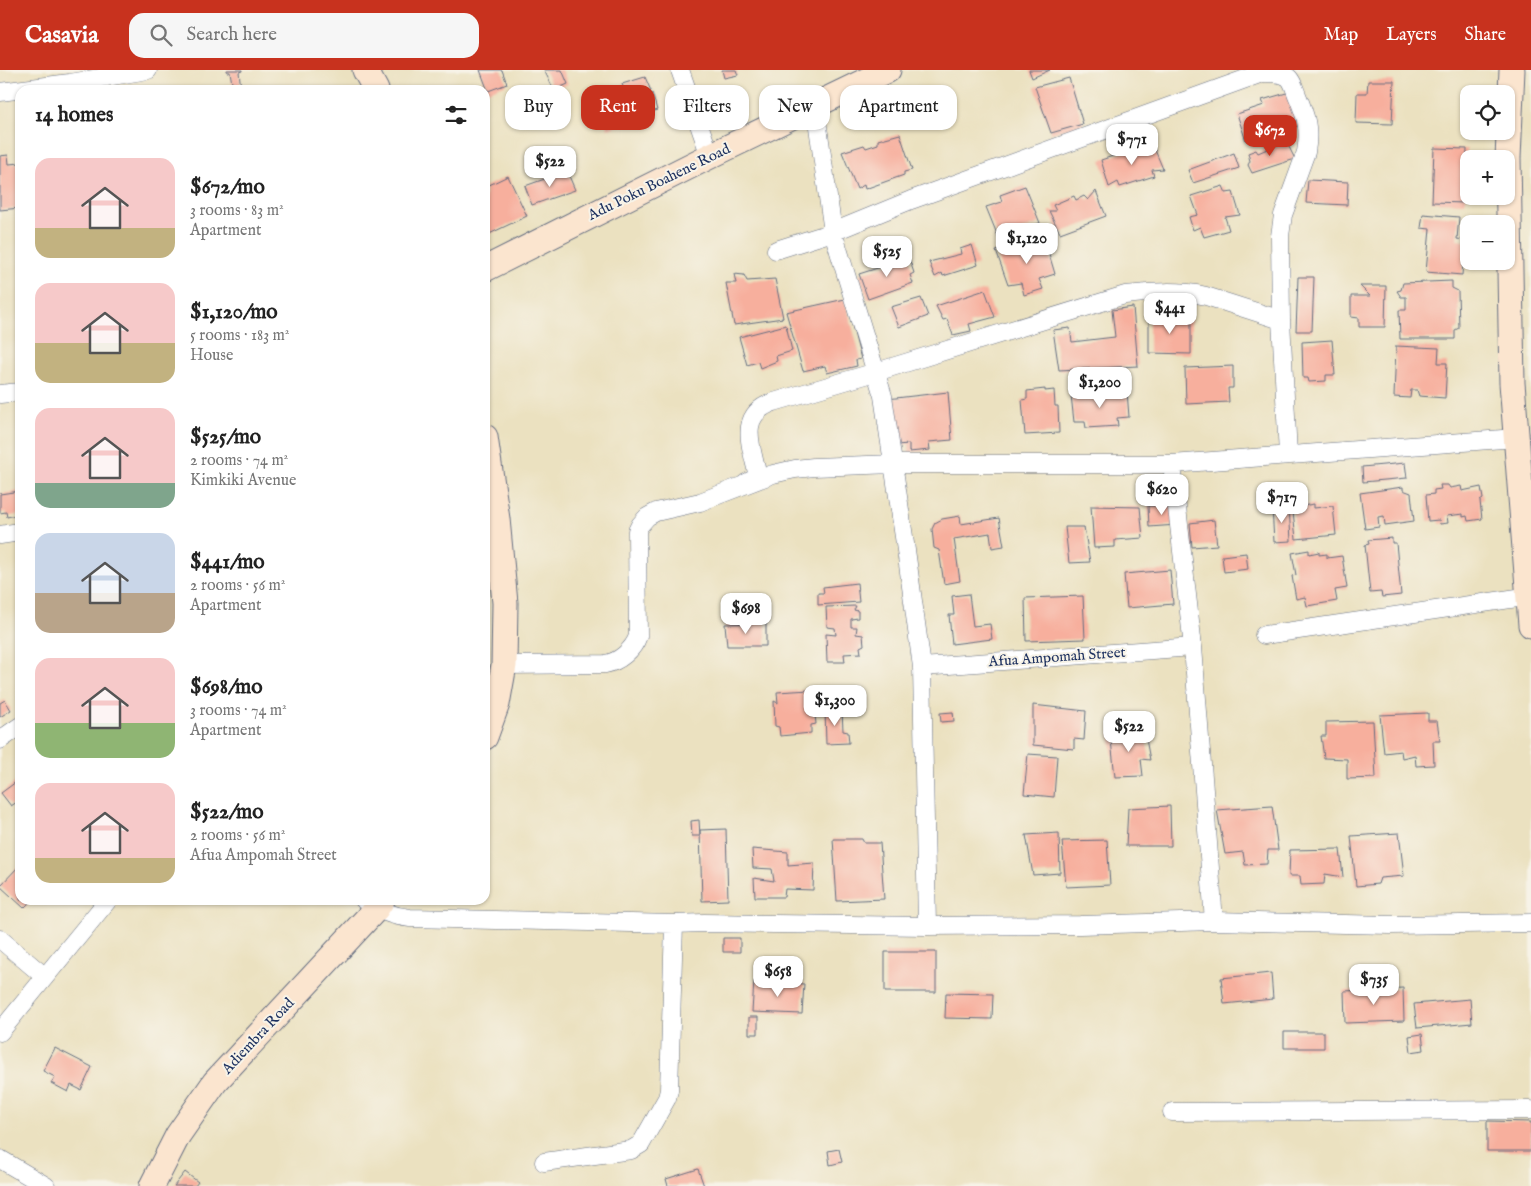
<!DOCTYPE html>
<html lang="en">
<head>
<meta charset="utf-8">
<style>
  body { margin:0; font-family:"IM FELL English",serif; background:#f6f6f6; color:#222; height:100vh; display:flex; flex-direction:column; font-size:19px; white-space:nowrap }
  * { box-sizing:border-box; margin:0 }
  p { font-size:16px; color:#767676 }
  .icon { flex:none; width:28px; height:28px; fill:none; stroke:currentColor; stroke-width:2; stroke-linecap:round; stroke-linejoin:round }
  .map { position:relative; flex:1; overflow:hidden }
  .panel { position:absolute; left:15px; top:15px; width:475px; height:820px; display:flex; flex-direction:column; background:#fff; border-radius:15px; box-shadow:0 1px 4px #0004 }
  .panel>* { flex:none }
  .top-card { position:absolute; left:505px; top:15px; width:475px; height:45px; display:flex; gap:10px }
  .controls { position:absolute; left:1460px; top:15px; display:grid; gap:10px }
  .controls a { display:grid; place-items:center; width:55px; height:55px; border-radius:10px; background:#fff; box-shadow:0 1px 4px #0004; font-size:25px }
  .price { position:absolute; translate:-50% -42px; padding:0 11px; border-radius:10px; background:#fff; color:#222; font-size:16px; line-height:32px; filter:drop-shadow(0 1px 2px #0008) }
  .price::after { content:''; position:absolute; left:50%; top:30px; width:15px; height:11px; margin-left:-8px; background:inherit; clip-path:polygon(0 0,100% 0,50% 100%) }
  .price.active { background:#c8321e; color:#fff }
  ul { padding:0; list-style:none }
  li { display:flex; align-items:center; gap:15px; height:125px; padding:0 20px }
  li span { display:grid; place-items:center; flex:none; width:140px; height:100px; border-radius:15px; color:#555 }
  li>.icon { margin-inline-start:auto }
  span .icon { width:60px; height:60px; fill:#fffc; stroke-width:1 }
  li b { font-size:21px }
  h2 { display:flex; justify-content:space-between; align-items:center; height:60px; padding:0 20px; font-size:21px }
  .tag { padding:0 18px; border-radius:15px; background:#fff; box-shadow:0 1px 4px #0004; font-size:18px; line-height:45px }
  .tag.active { background:#c8321e; color:#fff }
  header { display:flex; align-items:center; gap:30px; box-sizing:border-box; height:70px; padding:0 25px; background:#c8321e; color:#fff }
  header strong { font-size:24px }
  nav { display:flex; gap:28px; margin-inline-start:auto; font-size:18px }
  .search { width:350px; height:45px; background:#f6f6f6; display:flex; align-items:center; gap:12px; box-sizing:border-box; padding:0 18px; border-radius:15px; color:#767676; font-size:19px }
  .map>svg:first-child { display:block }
</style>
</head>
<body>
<header>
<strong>Casavia</strong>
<div class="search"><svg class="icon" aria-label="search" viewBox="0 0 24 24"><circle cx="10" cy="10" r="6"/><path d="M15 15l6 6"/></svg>Search here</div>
<nav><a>Map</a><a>Layers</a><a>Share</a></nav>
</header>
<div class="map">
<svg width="1531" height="1116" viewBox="0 0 1531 1116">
  <rect width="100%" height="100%" fill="#f7f3e8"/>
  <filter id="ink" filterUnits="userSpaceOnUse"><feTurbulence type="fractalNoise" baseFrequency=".02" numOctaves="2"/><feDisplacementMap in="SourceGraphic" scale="10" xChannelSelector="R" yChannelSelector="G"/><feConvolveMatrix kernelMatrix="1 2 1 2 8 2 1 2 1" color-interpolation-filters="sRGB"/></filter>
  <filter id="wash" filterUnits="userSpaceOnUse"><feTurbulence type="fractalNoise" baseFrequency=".0096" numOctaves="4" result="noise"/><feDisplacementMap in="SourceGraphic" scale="20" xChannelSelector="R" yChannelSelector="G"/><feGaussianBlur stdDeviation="1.12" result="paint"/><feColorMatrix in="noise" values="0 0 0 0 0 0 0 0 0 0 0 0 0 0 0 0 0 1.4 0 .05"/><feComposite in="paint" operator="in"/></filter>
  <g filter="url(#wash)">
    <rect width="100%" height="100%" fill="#ebe1c0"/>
    <g id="blocks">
      <!-- building -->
      <path fill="#f7af9d" d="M227 0H242V1L239 2 241 18 233 19 230 2H227Z
        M480 0H502L507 14 488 21Z
        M544 0H562L568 14 554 20Z
        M722 0H736L738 5 724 8Z
        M1029 0H1050L1032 8Z
        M645 7 651 21 641 24 642 28 652 23 657 40 624 55 622 49H619L620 55 608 59 602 45 609 42 605 35 596 39 591 28 617 18 619 22 624 19 622 14Z
        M1069 8 1083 54 1051 63 1035 17Z
        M1368 11H1394L1392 54 1356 53 1357 23H1367Z
        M1290 22 1298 56 1273 63 1271 60 1246 71 1237 44 1264 35 1262 30Z
        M900 64 912 100 904 102V105L865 119 864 115 857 119 842 82 864 75 866 78 878 74V70Z
        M1286 71 1295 89 1252 103 1248 95 1250 91 1248 83 1256 80 1258 83Z
        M1152 73 1163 99 1152 100 1154 106 1120 117 1118 112 1109 117 1101 90Z
        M1434 78 1467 79 1465 133 1432 132Z
        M1234 83 1239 98 1193 113 1188 100Z
        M8 85 9 94 20 93V138L0 140V86Z
        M567 101 575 120 532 135 525 116Z
        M508 106 527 146 485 166V117Z
        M1308 110 1348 112 1347 135 1306 133Z
        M1025 116 1040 153 999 169 986 137 1002 132 1000 125Z
        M1223 116 1226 123 1233 122 1240 145 1225 147 1229 160 1204 167 1200 157 1193 160 1189 147 1198 145 1191 126Z
        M1096 121 1106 146 1060 163 1049 141H1056L1053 135 1074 126 1076 130 1084 126 1088 130Z
        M1423 144 1459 147 1457 169 1465 170 1462 205 1426 202 1430 159 1421 158Z
        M1044 167 1055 204 1039 209 1043 219 1024 225 1021 213 1008 215 996 181Z
        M972 175 978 195 943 206 942 203 935 207 929 192 961 184 960 179Z
        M909 188 914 203 910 205 913 213 868 229 859 204Z
        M734 204 744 205 747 211 775 209 783 248 734 255 726 213H736Z
        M1298 207H1314L1312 261H1296Z
        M1452 211V218L1458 221 1459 258 1455 260V269H1400L1399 240H1406V227H1401L1397 221 1401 220 1403 213Z
        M1360 216H1386L1385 257H1359V248L1351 247V226H1370Z
        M985 220 995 247 969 254 971 261 953 265 947 249 943 250 936 236Z
        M921 228 928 246 899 257 891 237Z
        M845 229 861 289 856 290 857 296 827 303 825 296 803 301 786 242Z
        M1133 237 1138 296 1059 300 1053 260 1070 258 1072 272 1115 267 1112 240Z
        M1149 246H1191V284L1149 283Z
        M786 255 792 281 776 286 777 291 760 298 758 292 747 295 739 267Z
        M1332 270 1335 305H1326V311L1309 312 1308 308H1303L1302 272Z
        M1396 276 1439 278 1438 293H1447L1445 328 1419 326 1417 320H1411L1410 328 1394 327Z
        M1233 296V318H1228L1229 332 1186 334 1185 298Z
        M1045 319V321L1054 320 1055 336H1058L1059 363 1025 365 1022 330 1027 329V321Z
        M1127 321 1129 347 1117 348 1118 356 1086 358 1085 352H1074L1071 325Z
        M948 322 952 370 929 372 930 380 909 382V374L896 375 887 329Z
        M1405 393 1407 408 1363 412 1362 397Z
        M1440 415H1448L1450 418 1461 416 1462 421 1481 417 1483 429 1480 431 1482 449 1468 451 1467 446 1463 447V444L1447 446 1448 453 1440 454 1439 450 1428 451 1426 425 1434 424V420L1441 419Z
        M1403 417V420L1411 423 1414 451 1385 455 1384 446 1378 447 1379 457 1365 459 1360 423Z
        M20 421V444L7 447 6 442 0 443V424Z
        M1314 434V438L1333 436 1336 465 1296 469 1293 441H1302V436Z
        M1175 435 1177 455 1149 457 1148 436Z
        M1091 436 1140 437 1143 468 1115 470V477L1094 478Z
        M1289 436 1291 471 1274 472 1272 437Z
        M960 446 961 454 999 448 1004 476 992 478 990 463 954 469 960 511 944 514 939 480 934 478 932 459 935 453 942 449Z
        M1214 450 1217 475 1192 477 1190 453Z
        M1065 457H1084L1090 492 1069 493Z
        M1392 468V473H1396L1401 525 1382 527 1381 522 1370 523 1365 475 1369 474 1368 470Z
        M1309 480V484L1319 482V485L1327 484V488L1342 486 1347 518 1335 520 1337 531 1307 536 1305 527 1296 529 1292 506 1296 505 1292 483Z
        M1246 483 1248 499 1224 502 1222 486Z
        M1170 500 1173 534 1127 538 1124 504Z
        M857 513 859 532 818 535V523H824L823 517Z
        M969 524 973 556 990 554 992 569 952 574 949 545H954L952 526Z
        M1083 526 1085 569 1026 571 1025 528Z
        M856 536 854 540 858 541V548L851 549V557H857L856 564 863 565 864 575 860 577 861 583 844 584 845 592H827L826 564 836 565 835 558 827 557 826 537Z
        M766 553V576H727L725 554Z
        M810 620V645H815L816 654 811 655V663L780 666 779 657 775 656 774 631 778 633 777 622Z
        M5 630 11 640 0 647V633Z
        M1033 635 1086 641 1084 670 1074 669V679L1033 675Z
        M825 639H842L843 661 848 662 849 673 826 674Z
        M953 642 954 651 941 652 940 643Z
        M1428 643V651H1437L1440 671H1433L1434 695 1416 696 1415 685 1402 688 1401 681 1384 683 1380 645Z
        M1373 651 1376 708 1347 709V689L1324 688 1321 666H1326V652Z
        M1139 660 1140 669H1146L1150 690 1141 689 1143 706 1115 707 1110 661Z
        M1028 684 1057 686 1054 727 1024 724Z
        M20 709V730L11 736 1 723Z
        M1170 736 1171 776H1126L1128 738Z
        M1272 736 1278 780H1268L1267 794 1245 795 1243 782 1225 784 1217 740Z
        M699 750 700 766H692L691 751Z
        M726 759 728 830 702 831 700 760Z
        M1059 763 1060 803 1033 805 1026 765Z
        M1399 763 1404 806 1380 808 1378 814 1356 816 1351 766Z
        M833 769H862L864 773H880L884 829 837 831Z
        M1107 770 1110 815 1066 817 1062 771Z
        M752 779 788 782V795L814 793 813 820 785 819 784 827H755L754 808 774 811 772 799 753 798Z
        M1340 779 1343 807 1325 804 1324 814 1301 815 1300 806H1289L1290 780Z
        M20 795V830H32L24 838 0 816Z
        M723 868H740V882H723Z
        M885 882H936V922H885Z
        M1271 903 1273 929 1224 934 1221 908Z
        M754 911 804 914 802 944 752 942Z
        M1403 918 1404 951 1345 953 1344 921Z
        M946 923 993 924 992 949 945 948Z
        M1470 929 1472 953 1417 958 1414 934Z
        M749 947H758V964H749Z
        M1284 962H1324V978H1284Z
        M1422 964 1424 980 1411 982 1409 966Z
        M55 978 92 997 81 1020 71 1015 68 1022 51 1013 55 1007 43 1001Z
        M1487 1051 1531 1052V1081H1487Z
        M839 1079 842 1092 830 1095 828 1081Z
        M698 1099 704 1116H668L666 1109Z
        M185 1102 198 1112 195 1116H174Z"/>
    </g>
  </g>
  <g filter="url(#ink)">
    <use href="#blocks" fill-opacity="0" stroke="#646d80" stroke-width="1"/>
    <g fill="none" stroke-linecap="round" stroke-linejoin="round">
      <!-- street casing -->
      <g stroke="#646d80" stroke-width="19">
        <path id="street" d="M680 0 710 86
          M0 22 70 13 148 0
          M815 36 833 162 883 326 907 487 922 597 927 856
          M776 180 833 162 911 130 1262 3C1270 3 1282 2 1289 8 1293 12 1295 20 1297 25 1306 46 1310 59 1306 82L1283 145 1280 166 1281 250 1288 385
          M0 324 20 322
          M1172 394 1193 577 1214 851
          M746 413 758 407C752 377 736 345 774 332L876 302 1125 225C1152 222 1180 220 1206 226L1281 250
          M0 465 20 462
          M1264 565 1531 526
          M504 595 605 594C619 592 633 580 638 566L637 461 640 455 647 447 656 442 700 432 773 404 795 399 814 397 894 394H1172L1516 368
          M922 597 1193 577
          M0 670 20 656
          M364 830C378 841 392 846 410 848L674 854 704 853 927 856 1080 855 1214 851 1391 855 1531 853
          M0 869 45 907
          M0 962 108 830
          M1172 1042 1531 1040
          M0 1089 46 1116
          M544 1092 631 1080 641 1074 667 1028 669 1020 674 854"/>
      </g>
      <!-- secondary casing -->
      <g stroke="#646d80" stroke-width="27">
        <path id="secondary" d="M365 0 376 20
          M1512 0 1508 88 1512 313 1531 555
          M485 199 710 86 888 0
          M485 367 497 449 505 533 504 595 497 634 485 667
          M152 1116 178 1065 215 1012 376 839 382 830"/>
      </g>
      <!-- street -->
      <use href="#street" stroke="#fff" stroke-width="18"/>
      <!-- secondary -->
      <use href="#secondary" stroke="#fbe5cf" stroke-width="25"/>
    </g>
  </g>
  <g text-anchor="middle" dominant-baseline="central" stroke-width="4" stroke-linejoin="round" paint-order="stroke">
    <!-- street labels -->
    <g font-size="15" fill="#1b2f5e" stroke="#f7f3e8">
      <text transform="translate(659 112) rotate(-26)">Adu Poku Boahene Road</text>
      <text transform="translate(1057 587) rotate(-4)">Afua Ampomah Street</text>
      <text transform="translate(258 966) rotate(-47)">Adiembra Road</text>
    </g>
  </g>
</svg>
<div class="controls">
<a><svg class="icon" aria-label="locate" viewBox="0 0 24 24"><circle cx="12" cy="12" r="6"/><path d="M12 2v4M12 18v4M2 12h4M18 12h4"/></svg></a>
<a>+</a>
<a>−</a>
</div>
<b class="price active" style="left:1270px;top:87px">$672</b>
<b class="price" style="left:1132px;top:96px">$771</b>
<b class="price" style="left:550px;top:118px">$522</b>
<b class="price" style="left:1027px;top:195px">$1,120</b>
<b class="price" style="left:887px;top:208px">$525</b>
<b class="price" style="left:1170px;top:265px">$441</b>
<b class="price" style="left:1100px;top:339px">$1,200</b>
<b class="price" style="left:1162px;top:446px">$620</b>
<b class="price" style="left:1282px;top:454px">$717</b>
<b class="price" style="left:746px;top:565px">$698</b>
<b class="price" style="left:835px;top:657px">$1,300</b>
<b class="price" style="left:1129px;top:683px">$522</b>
<b class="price" style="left:778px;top:928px">$658</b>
<b class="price" style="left:1374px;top:936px">$735</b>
<div class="top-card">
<a class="tag">Buy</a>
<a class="tag active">Rent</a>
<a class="tag">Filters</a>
<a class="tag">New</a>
<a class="tag">Apartment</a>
</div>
<section class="panel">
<h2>14 homes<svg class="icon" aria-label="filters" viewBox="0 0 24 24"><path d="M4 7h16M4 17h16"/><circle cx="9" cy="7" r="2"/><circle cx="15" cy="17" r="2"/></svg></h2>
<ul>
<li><span style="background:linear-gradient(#f6c9c9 70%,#c2b280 0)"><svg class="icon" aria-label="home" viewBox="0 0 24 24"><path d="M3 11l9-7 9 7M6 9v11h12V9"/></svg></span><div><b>$672/mo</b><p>3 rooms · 83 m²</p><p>Apartment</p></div></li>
<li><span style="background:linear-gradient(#f6c9c9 60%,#c2b280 0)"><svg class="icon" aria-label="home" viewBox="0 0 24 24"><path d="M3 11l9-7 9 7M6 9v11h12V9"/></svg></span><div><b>$1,120/mo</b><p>5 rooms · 183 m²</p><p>House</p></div></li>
<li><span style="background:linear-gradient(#f6c9c9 75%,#7fa58c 0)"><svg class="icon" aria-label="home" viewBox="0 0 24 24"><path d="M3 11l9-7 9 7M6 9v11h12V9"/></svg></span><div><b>$525/mo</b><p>2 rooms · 74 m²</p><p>Kimkiki Avenue</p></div></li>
<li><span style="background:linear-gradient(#c9d6e8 60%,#b9a48a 0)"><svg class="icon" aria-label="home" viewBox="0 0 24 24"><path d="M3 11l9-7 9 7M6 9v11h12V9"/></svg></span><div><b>$441/mo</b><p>2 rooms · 56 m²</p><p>Apartment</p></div></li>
<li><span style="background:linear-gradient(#f6c9c9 65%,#8fb573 0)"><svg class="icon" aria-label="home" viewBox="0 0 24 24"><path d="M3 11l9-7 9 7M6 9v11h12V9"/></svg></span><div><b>$698/mo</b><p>3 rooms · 74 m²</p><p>Apartment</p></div></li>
<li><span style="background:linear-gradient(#f6c9c9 75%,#c2b280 0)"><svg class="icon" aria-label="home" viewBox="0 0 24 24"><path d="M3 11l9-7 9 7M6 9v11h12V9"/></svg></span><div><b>$522/mo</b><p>2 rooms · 56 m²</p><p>Afua Ampomah Street</p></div></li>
</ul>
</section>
</div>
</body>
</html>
